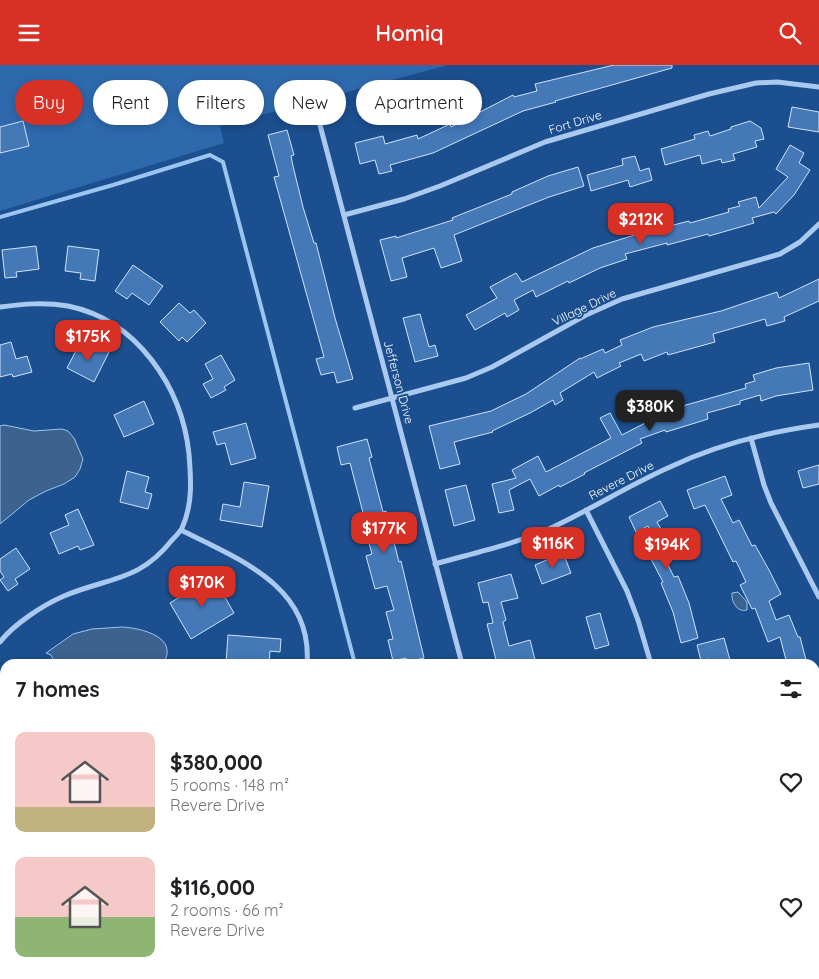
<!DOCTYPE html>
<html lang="en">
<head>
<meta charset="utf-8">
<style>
  body { margin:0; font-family:Quicksand,sans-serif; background:#f2f2f2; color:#202124; height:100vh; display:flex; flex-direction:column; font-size:19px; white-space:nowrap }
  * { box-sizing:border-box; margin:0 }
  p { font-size:16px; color:#757577 }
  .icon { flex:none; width:28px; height:28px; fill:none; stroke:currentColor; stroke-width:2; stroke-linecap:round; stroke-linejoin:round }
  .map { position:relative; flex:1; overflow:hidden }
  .panel { position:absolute; left:0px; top:594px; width:820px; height:321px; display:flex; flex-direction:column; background:#fff; border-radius:15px 15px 0 0; box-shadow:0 2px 8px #0003 }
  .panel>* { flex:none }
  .hud { position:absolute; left:15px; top:15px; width:500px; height:45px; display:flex; gap:10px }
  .price { position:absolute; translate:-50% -42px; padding:0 11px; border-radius:10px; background:#d93025; color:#fff; font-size:16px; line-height:32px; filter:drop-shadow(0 1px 2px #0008) }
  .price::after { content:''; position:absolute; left:50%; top:30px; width:15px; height:11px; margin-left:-8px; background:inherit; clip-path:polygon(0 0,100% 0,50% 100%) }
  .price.active { background:#222; color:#fff }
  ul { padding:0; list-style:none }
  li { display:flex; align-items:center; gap:15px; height:125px; padding:0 15px }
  li span { display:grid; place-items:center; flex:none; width:140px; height:100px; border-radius:10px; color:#555 }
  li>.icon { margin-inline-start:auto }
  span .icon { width:60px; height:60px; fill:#fffc; stroke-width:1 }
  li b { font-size:21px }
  h2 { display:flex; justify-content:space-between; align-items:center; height:60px; padding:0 15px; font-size:21px }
  .tag { padding:0 18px; border-radius:22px; background:#fff; box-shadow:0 2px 8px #0003; font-size:18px; line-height:45px }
  .tag.active { background:#d93025; color:#fff }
  header { display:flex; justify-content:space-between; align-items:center; height:65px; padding:0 15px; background:#d93025; color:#fff; font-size:22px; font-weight:600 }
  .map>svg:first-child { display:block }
</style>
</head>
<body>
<header><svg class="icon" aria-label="menu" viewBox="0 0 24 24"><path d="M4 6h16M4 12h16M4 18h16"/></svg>Homiq<svg class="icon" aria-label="search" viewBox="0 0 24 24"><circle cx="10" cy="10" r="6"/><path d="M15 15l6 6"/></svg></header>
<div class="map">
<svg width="819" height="914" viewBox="0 0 819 914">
  <rect width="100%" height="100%" fill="#1b4f8f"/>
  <!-- green -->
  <path fill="#2e69ad" d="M0 0H448L220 61 224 78 0 146Z
    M819 708V914H78L93 910H815V709Z"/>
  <!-- water -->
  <path fill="#3c6290" stroke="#9cc4f0" d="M4 360 34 366 62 364 68 366 74 373 83 394 80 404 75 412 64 419 46 426 29 435 0 459V361Z
    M738 527 747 537V545C738 548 731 537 732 528Z
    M122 562C141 563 180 572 163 599H51L53 594 51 590 46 588 73 569 92 564Z"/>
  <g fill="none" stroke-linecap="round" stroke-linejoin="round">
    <!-- stream -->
    <path stroke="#9cc4f0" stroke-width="4" d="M0 152 113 120 210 90 223 97 355 599"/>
  </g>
  <!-- building -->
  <path fill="#4478b7" stroke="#cfe3fa" d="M614 0H672V3L555 36 556 37 523 46 433 88 390 100 392 106 379 109 375 95 360 99 355 78 383 71 385 79 417 70 418 74 450 59 451 62 513 30 514 32 537 26 535 19Z
    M792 42 819 47V67L788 62Z
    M23 56 29 81 0 88V62Z
    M750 56 761 63 764 74 755 76 757 82 733 89 735 95 722 98 721 94 702 99 700 90 665 100 661 84 695 74 694 70 708 66 710 71 731 64V62Z
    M287 65 294 90 291 91 293 101 303 142 314 178H316L335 253 353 314 337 318 334 307 321 310 316 294 324 292 274 112 279 111 268 70Z
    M790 80 804 88 799 98 810 105 794 130 776 149 774 147 752 153 754 158 709 171 708 169 667 180V178L625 189 627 194 600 203 569 218 568 216 536 232 533 225 514 235 519 245 507 252 505 248 475 265 466 250 497 233 490 222 516 208 522 217 593 183 654 164V165L689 156 690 158 729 147 728 144 740 141 738 137 756 132 759 143 788 112 776 104Z
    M635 91 640 106 649 103 652 115 630 122 628 115 591 126 587 110 623 100 622 94Z
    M578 102 584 121 549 132 454 170 462 196 441 203 434 183 402 193 407 212 391 216 380 175 396 171V173L453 155 452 153 512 129V127L548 111Z
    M36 181 39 204 16 207 17 212 5 213 2 185Z
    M68 181 99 185 95 216 80 214 81 208 65 206Z
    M133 200 163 221 149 240 132 228 127 234 115 226Z
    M819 214V236L784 252 785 256 767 261 765 254 713 269 715 277 668 290 667 287 644 296 641 289 619 298 621 301 597 313 594 307 560 328 563 335 555 340 553 335 530 348 492 366 493 367 454 377 460 399 440 404 429 361 491 346 526 329 580 293V294L603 284 605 288 622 280 620 275 653 262 721 246 777 227 779 233Z
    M179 238 190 248 194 245 206 258 187 277 182 272 179 276 160 257Z
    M420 249 429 282 435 280 438 291 415 297 403 253Z
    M11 277 16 294 27 291 32 307 13 312 12 309 0 312V280Z
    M79 280 94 287 97 281 109 287 94 317 67 303Z
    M221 290 235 315 224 322 226 325 211 333 203 319 213 314 205 299Z
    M809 298 813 325 776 331 761 336 760 330 740 336V339L707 348 708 354 666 367 665 365 640 374 642 378 584 408 585 409 560 422 559 420 539 431 530 414 509 425 514 445 499 448 492 419 516 413 512 405 538 391 546 407 611 373 600 353 610 348 622 370 647 357 644 350 659 344 662 354 681 347 679 342 746 323 745 319 755 316 753 310 776 303Z
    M144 336 154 359 124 372 114 350Z
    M246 358 256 393 231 400 225 378 217 380 213 367Z
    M367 374 372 392 369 393 383 447 386 446 399 497 401 496 424 593 408 597 406 593 393 596 388 575 393 574 386 547 394 545 387 521 375 524 366 491 372 489 364 460 366 459 350 398 341 400 337 382Z
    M819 400V419L803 423 798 406Z
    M127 406 149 412 145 427 152 429 148 444 120 437Z
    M725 411 732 430 721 434 733 458 739 455 752 481 755 480 769 505 781 529 769 536 776 555 789 550 798 572H800L807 599H787L780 572 768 577 755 543 752 544 740 520 746 517 736 496 733 497 705 440 694 444 687 425Z
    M244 417 269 421 262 462 220 455 223 439 240 442Z
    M466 420 475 455 454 461 445 425Z
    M660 436 668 451 657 457 674 487 664 492 674 512 678 511 689 538 698 573 681 578 673 547 661 518 663 517 651 494 653 493 648 483 657 478 648 461 636 467 629 452Z
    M78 444 94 480 80 485 78 481 59 489 50 468 69 460 65 450Z
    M16 483 30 504 15 514 18 519 8 526 0 515 4 512 0 506V494Z
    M563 488 571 508 542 519 535 500Z
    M511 509 518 533 501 537 506 555 503 557 509 581 530 575 536 599H497L487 559 493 558 488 537 483 538 478 518Z
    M214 511 220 521 219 522 234 548 191 574 170 538Z
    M600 548 609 580 595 584 586 552Z
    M228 570 281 574 280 587 270 586 269 599H226Z
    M724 573 731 599H711L709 594 701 596 697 580Z"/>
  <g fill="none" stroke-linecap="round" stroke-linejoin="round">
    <!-- minor -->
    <path stroke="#a9c9ee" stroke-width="5" d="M315 41 462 599
      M344 150 404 134 440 121 545 77 709 29 756 18 777 17 819 22
      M0 242C23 239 44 237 68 241 137 255 182 322 189 389 191 414 193 439 182 463 180 467 176 471 172 475 139 517 109 512 64 531 43 540 14 559 0 577
      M355 343 466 313 492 302 586 250 622 234 780 189 800 177 819 159
      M751 373 764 420 771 438 819 532
      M586 445 627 526 638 555 651 599
      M181 465C238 494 313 521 307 599
      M435 499C474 488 515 479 551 463 592 444 629 420 670 402 716 380 768 367 819 360
      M0 771 5 769
      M0 866 5 879
      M0 899 5 914
      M17 910 19 914"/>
    <!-- tertiary -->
    <path stroke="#a9c9ee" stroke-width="9" d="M815 709 819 708
      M78 914 93 910"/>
  </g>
  <g text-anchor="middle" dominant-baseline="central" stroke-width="4" stroke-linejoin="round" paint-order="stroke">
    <!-- street labels -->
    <g font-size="12" fill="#fff" stroke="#1b4f8f">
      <text transform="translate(575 57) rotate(-17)">Fort Drive</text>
      <text transform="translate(584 242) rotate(-26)">Village Drive</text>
      <text transform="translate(399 317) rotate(75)">Jefferson Drive</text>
      <text transform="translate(621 415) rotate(-27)">Revere Drive</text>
    </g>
  </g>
</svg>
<b class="price" style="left:641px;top:180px">$212K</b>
<b class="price" style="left:88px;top:297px">$175K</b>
<b class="price active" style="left:650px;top:367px">$380K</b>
<b class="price" style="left:384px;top:489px">$177K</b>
<b class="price" style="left:553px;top:504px">$116K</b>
<b class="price" style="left:667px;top:505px">$194K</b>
<b class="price" style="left:202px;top:543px">$170K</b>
<div class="hud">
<a class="tag active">Buy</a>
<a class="tag">Rent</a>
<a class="tag">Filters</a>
<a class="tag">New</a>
<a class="tag">Apartment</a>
</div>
<section class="panel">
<h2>7 homes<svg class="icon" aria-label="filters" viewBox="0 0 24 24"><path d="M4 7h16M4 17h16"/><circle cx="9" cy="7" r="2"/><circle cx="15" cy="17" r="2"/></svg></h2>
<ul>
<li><span style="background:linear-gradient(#f6c9c9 75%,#c2b280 0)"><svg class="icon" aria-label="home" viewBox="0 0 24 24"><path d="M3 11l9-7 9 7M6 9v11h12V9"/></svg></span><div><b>$380,000</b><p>5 rooms · 148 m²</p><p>Revere Drive</p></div><svg class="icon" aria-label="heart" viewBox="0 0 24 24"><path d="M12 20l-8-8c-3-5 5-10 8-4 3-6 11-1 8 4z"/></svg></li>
<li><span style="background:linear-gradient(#f6c9c9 60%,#8fb573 0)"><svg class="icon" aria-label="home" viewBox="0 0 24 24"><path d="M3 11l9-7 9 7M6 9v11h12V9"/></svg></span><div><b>$116,000</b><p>2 rooms · 66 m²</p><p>Revere Drive</p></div><svg class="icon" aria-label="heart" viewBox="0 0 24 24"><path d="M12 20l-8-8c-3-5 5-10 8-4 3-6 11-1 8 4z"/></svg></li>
</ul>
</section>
</div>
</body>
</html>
